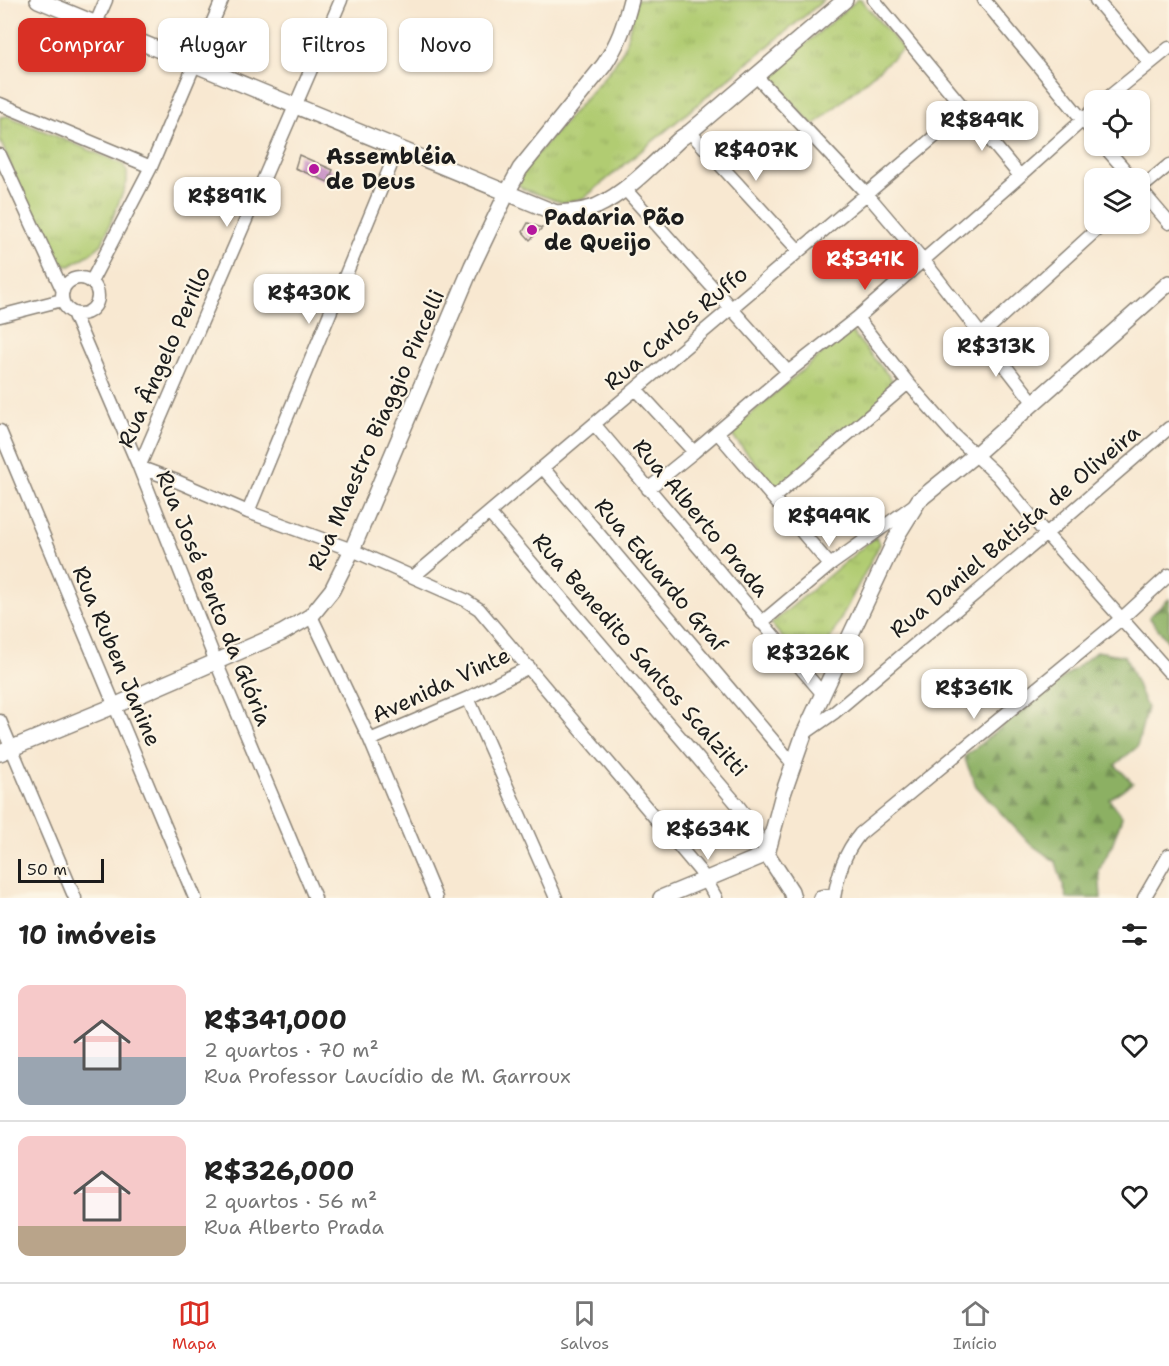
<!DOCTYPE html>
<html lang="pt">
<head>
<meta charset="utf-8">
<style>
  body { margin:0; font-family:"Shantell Sans",sans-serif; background:#f2f2f2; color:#222; height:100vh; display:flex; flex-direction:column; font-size:22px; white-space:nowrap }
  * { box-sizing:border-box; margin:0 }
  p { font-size:20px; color:#767676 }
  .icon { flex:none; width:33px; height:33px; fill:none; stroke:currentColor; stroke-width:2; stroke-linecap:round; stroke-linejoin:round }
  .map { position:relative; height:898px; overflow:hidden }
  .panel { display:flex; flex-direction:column; background:#fff; flex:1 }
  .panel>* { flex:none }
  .hud { position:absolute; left:18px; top:18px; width:600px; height:54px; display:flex; gap:12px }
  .controls { position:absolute; left:1084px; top:90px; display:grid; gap:12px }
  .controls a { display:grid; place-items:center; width:66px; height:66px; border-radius:12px; background:#fff; box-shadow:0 2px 4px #0004; font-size:30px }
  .scale { position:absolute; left:18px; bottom:15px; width:86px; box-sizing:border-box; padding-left:6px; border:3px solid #1c1c1c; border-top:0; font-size:16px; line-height:21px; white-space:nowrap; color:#1c1c1c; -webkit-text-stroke:4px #fcf5e5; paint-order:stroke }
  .price { position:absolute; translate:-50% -51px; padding:0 14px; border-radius:12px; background:#fff; color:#222; font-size:20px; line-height:39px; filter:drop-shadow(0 2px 3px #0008) }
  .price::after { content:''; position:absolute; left:50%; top:36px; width:18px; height:14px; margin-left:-9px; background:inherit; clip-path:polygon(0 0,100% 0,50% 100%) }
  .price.on { background:#d93025; color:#fff }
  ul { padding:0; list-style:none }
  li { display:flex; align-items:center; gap:18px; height:150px; padding:0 18px }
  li+li { border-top:2px solid #e0e0e0 }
  li span { display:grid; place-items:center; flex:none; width:168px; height:120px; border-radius:12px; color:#555 }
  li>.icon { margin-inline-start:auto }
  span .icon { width:72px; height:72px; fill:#fffc; stroke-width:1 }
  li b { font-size:26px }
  h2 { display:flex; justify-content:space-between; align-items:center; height:72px; padding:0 18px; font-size:26px }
  .pill { padding:0 21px; border-radius:12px; background:#fff; box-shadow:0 2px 4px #0004; font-size:21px; line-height:54px }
  .pill.on { background:#d93025; color:#fff }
  .dock { display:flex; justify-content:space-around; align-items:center; height:84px; border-top:2px solid #e0e0e0; background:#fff; font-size:16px; color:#767676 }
  .dock a { display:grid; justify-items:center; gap:3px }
  .dock .on { color:#d93025 }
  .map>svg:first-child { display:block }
</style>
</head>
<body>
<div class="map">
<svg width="1169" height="898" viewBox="0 0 1169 898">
  <defs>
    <pattern id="forest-firs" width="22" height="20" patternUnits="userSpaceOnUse" patternTransform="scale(1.5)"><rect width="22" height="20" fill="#8cb064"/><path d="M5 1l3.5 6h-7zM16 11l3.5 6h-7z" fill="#728e52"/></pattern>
    <pattern id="park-tufts" width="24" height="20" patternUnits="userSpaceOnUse" patternTransform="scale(1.5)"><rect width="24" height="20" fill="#b1cc72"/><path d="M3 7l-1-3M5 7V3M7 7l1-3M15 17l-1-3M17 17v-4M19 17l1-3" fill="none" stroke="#98af62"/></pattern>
  </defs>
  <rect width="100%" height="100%" fill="#fcf5e5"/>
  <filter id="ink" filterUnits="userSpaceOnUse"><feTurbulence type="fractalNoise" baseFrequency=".0167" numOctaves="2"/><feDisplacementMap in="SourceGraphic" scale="12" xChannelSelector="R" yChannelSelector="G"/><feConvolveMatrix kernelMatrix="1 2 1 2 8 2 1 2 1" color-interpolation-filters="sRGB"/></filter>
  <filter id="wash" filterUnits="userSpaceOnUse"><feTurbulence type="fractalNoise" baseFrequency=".008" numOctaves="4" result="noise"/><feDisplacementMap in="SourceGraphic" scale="24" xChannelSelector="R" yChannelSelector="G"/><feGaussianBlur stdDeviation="1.35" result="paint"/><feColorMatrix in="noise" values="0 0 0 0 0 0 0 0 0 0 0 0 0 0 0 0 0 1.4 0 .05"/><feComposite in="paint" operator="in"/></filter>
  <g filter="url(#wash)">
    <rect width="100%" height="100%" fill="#f8e8d1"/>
    <!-- forest -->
    <path fill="url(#forest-firs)" stroke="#546640" stroke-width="1.5" d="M1169 599V643L1149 617Z
      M1097 651 1125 656 1147 708 1137 747 1115 765 1133 783 1109 799 1122 817 1112 845 1099 870 1101 898H1067L1056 862 1029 843 976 786 964 757Z"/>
    <!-- park -->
    <path fill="url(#park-tufts)" stroke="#667447" stroke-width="1.5" d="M637 0H824L584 198 563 203 523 189 518 184V176L611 69 624 49Z
      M857 0H861L903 49 813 126 769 75Z
      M8 116 123 164 127 172V182L102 244 90 254 70 266 58 265 48 255 0 140V117Z
      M850 330 900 389 780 492 729 432Z
      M875 537 880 544 818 662 807 666 771 624Z"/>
    <g id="blocks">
      <!-- building -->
      <path fill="#c790c5" d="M299 155 333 170 328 182 295 168Z
        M528 223 542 228 530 240 523 232Z"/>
    </g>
  </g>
  <g filter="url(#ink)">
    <use href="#blocks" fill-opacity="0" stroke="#8a8276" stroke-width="1.5"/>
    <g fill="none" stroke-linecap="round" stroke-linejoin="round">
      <!-- minor casing -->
      <g stroke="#8a8276" stroke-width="15">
        <path id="minor" d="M341 0 139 467 174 480 248 512 352 550 465 600 479 609 699 870 706 880 716 898
          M874 0 1020 176
          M984 0 1095 135
          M1096 0 1150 63
          M96 23 106 0
          M756 76 867 194 924 261 1034 403
          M1105 100 1169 48
          M0 104 151 167
          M690 132 799 251
          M1104 146 1132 178
          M0 155 63 291
          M625 189 788 372
          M1140 189 1169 223
          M1140 189 1169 165
          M62 296a18 18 0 1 1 36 0a18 18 0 1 1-36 0Z
          M91 282 151 167 222 0
          M73 313 139 467 216 662 315 898
          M0 316 62 300
          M857 318 908 383 953 434 997 475 1046 534 1169 672
          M981 335 1103 224
          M636 389 694 452
          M594 424 822 693
          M0 431 195 898
          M717 432 830 565
          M543 468 793 764
          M648 489 694 452 788 372 857 318 1020 176 1095 109
          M773 498 908 383
          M248 512 398 148
          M489 513 736 803 752 824 767 854
          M413 577 966 110
          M311 616 370 740 436 898
          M761 623 830 565 914 505
          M468 698 556 898
          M0 721 75 898
          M805 733 835 712 1046 534 1169 428
          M370 740 468 698 529 667
          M834 898C838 874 844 853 860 834L1121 619 1169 575
          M1144 898 1169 855"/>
      </g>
      <!-- tertiary casing -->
      <g stroke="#8a8276" stroke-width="18">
        <path id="tertiary" d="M38 0 556 213C569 212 584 212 597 206 627 193 657 160 681 138L690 132 845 0
          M0 753 114 706 282 633 311 616 332 590 352 550 472 266 507 193 520 169 604 65C619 42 624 27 631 0
          M767 854 783 794 804 734 898 534 919 500 976 454 1169 283
          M767 854 791 891 793 898
          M661 898 767 854
          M821 898 827 897 832 898"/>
      </g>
      <!-- minor -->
      <use href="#minor" stroke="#fff" stroke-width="12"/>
      <!-- tertiary -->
      <use href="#tertiary" stroke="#fff" stroke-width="15"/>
    </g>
  </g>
  <!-- markers -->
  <g fill="#b5179e" stroke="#fcf5e5" stroke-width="2">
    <circle cx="314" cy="169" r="6"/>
    <circle cx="532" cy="230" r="6"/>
  </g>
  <g text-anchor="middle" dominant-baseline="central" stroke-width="4.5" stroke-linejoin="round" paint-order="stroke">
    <!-- poi labels -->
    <g font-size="22" font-weight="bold" fill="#1c1c1c" stroke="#fcf5e5" text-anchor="start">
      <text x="326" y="156">Assembléia<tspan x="326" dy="25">de Deus</tspan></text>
      <text x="544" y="217">Padaria Pão<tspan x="544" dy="25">de Queijo</tspan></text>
    </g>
    <!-- street labels -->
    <g font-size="22" fill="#1c1c1c" stroke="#fcf5e5">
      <text transform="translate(676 328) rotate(-40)">Rua Carlos Ruffo</text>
      <text transform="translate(164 357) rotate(-66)">Rua Ângelo Perillo</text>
      <text transform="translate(376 430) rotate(-66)">Rua Maestro Biaggio Pincelli</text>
      <text transform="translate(701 518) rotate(50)">Rua Alberto Prada</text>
      <text transform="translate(1015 531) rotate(-40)">Rua Daniel Batista de Oliveira</text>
      <text transform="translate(661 575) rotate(50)">Rua Eduardo Graf</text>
      <text transform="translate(214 598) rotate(68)">Rua José Bento da Glória</text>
      <text transform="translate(640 655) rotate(49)">Rua Benedito Santos Scalzitti</text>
      <text transform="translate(117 656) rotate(67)">Rua Ruben Janine</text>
      <text transform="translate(441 685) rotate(-25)">Avenida Vinte</text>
    </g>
  </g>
</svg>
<div class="controls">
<a><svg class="icon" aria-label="locate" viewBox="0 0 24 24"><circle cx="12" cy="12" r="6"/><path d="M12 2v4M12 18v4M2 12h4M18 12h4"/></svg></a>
<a><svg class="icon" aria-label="layers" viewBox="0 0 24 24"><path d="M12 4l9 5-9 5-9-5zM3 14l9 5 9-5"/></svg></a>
</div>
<div class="scale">50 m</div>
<b class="price" style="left:982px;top:152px">R$849K</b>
<b class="price" style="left:756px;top:182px">R$407K</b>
<b class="price" style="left:227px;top:228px">R$891K</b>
<b class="price on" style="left:865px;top:291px">R$341K</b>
<b class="price" style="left:309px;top:325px">R$430K</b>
<b class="price" style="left:996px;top:378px">R$313K</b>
<b class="price" style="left:829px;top:548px">R$949K</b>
<b class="price" style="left:808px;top:685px">R$326K</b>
<b class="price" style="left:974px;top:720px">R$361K</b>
<b class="price" style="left:708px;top:861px">R$634K</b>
<div class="hud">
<a class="pill on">Comprar</a>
<a class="pill">Alugar</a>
<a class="pill">Filtros</a>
<a class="pill">Novo</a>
</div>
</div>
<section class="panel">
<h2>10 imóveis<svg class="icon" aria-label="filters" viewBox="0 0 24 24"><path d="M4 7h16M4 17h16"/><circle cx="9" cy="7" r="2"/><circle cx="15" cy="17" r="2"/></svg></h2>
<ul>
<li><span style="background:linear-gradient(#f6c9c9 60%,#9aa5b1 0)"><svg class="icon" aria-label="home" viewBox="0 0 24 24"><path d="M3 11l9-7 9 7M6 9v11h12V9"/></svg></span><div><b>R$341,000</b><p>2 quartos · 70 m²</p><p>Rua Professor Laucídio de M. Garroux</p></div><svg class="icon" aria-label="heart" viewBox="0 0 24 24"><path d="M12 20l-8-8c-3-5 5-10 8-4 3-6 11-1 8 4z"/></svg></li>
<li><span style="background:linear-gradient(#f6c9c9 75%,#b9a48a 0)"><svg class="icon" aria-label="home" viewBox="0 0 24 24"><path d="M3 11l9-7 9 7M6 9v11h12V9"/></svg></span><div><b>R$326,000</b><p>2 quartos · 56 m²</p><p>Rua Alberto Prada</p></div><svg class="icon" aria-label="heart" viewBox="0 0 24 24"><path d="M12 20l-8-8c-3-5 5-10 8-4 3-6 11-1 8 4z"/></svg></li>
</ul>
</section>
<nav class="dock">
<a class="on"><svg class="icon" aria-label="map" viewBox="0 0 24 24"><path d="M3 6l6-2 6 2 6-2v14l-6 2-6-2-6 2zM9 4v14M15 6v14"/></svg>Mapa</a>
<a><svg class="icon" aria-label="saved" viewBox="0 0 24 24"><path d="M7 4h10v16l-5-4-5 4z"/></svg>Salvos</a>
<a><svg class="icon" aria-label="home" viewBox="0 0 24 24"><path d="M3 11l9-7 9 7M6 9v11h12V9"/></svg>Início</a>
</nav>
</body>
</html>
